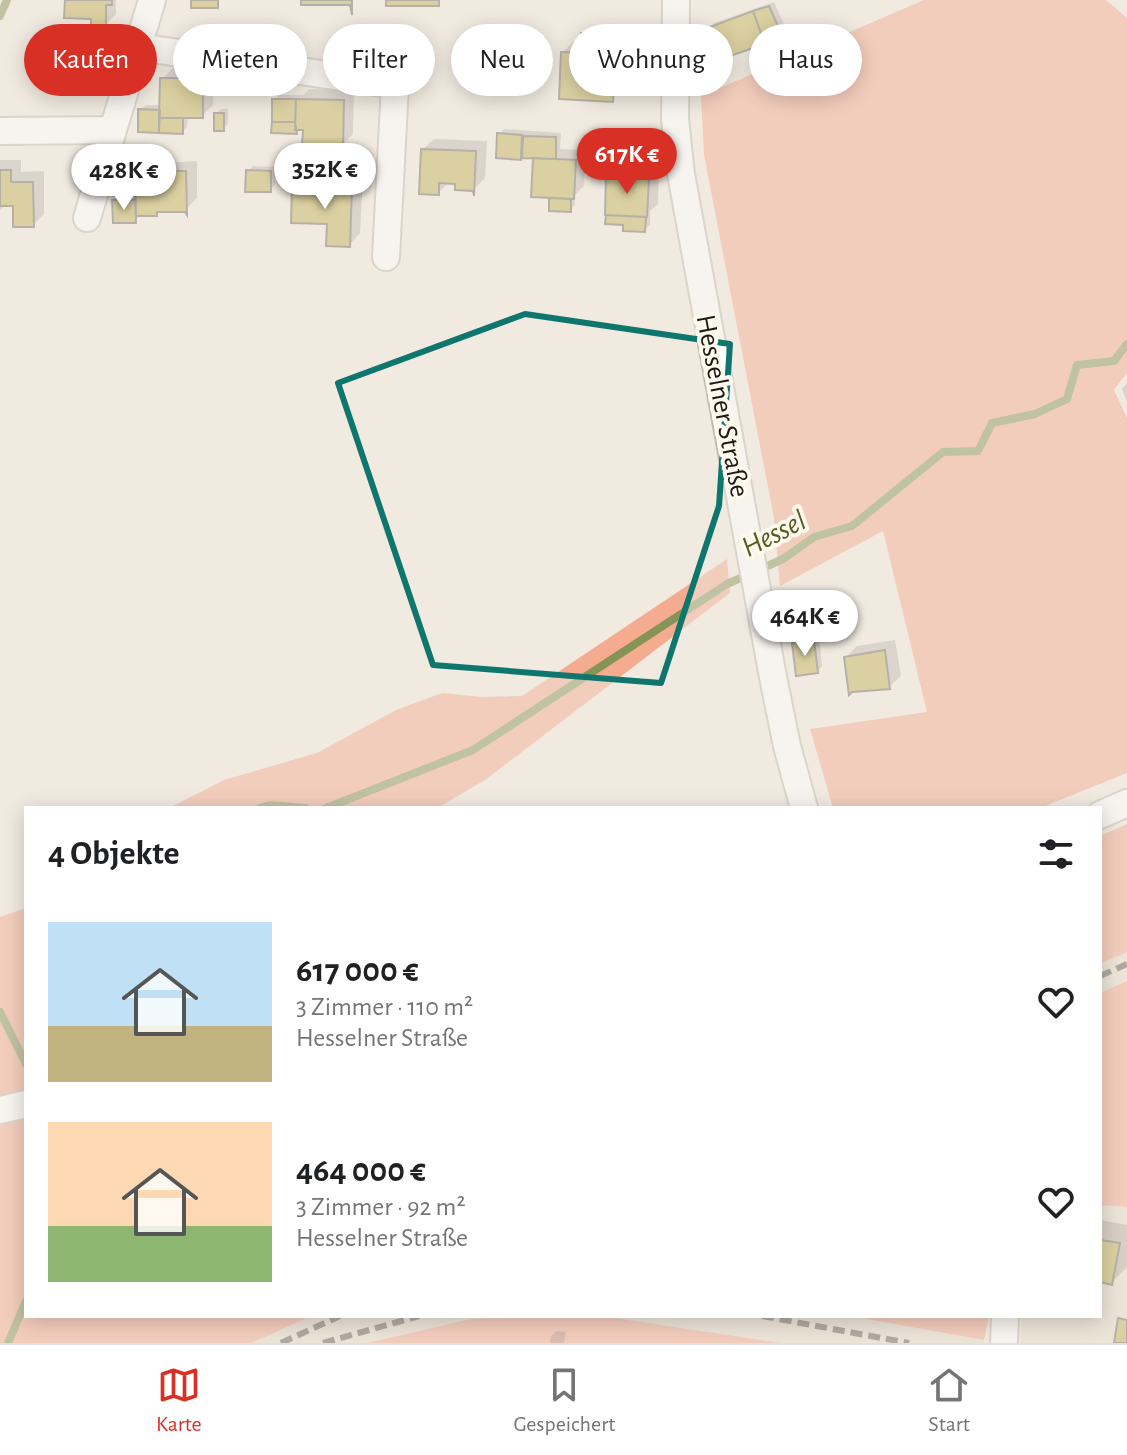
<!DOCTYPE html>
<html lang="de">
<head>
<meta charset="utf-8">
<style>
  body { margin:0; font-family:"Alegreya Sans",sans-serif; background:#f6f6f6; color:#202124; height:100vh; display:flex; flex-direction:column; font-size:30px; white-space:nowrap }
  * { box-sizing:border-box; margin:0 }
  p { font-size:26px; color:#757577 }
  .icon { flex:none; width:44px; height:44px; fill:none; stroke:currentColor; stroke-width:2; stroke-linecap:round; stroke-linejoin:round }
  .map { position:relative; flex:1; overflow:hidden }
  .drawer { position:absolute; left:24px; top:806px; width:1078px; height:512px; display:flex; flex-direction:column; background:#fff; border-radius:0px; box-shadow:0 4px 20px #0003 }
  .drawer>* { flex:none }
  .banner { position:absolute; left:24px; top:24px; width:1080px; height:72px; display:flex; gap:16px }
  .price { position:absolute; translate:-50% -68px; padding:0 18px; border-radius:28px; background:#fff; color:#222; font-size:26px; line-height:52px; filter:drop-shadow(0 2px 4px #0008) }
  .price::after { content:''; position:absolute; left:50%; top:48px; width:24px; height:18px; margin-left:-12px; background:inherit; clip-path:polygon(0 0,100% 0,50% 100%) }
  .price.current { background:#d93025; color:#fff }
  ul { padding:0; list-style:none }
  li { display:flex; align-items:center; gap:24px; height:200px; padding:0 24px }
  li span { display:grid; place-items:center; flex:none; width:224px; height:160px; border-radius:0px; color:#555 }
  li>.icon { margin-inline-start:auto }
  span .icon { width:96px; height:96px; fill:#fffc; stroke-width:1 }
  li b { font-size:34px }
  h2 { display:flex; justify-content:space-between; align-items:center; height:96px; padding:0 24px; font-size:34px }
  .pill { padding:0 28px; border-radius:36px; background:#fff; box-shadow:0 4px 20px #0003; font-size:28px; line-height:72px }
  .pill.current { background:#d93025; color:#fff }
  .dock { display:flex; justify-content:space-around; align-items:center; height:112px; border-top:2px solid #e0e0e0; background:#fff; font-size:22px; color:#757577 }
  .dock a { display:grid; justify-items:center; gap:4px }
  .dock .current { color:#d93025 }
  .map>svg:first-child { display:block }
</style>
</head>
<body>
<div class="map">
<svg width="1127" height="1343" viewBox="0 0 1127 1343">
  <rect width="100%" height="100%" fill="#f1eae0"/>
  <!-- built -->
  <path fill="#e7ddcc" d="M1127 952V981L1100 993V964Z
    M1100 1205 1127 1207V1343H1021L1022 1316H1100Z
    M311 1316H850L984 1340V1343H781L602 1316 471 1319 367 1343H251Z"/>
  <!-- green -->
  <path fill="#f5ab90" d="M924 0H1106L1127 18V373L1114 390 1127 418V773L1040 808H833L810 729 927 712 883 531 780 586 774 518 704 155 701 96Z
    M727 559 730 593 485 780 437 808H169L224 780 317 753 396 710 442 693 482 697 522 696Z
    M1127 824V952L1100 964V836Z
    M26 908V1316H311L251 1343H0V917Z
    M1127 981V1207L1100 1205V993Z
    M602 1316 781 1343H367L471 1319Z
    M850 1316H989L984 1340Z"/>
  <!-- shadow -->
  <path fill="#0003" fill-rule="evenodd" d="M67 0H116V14L105 25Z
    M774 2 786 29 781 33 709 28 714 23Z
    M588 29 620 32 619 47 614 52H608V58H625L623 88 612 99 563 52 574 41 583 42V34ZM571 50 582 51V55L571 54Z
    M539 36 546 38 539 50 532 48Z
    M479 38 517 42 513 78 502 90 472 79 459 70 467 62 468 49Z
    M173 68H214L213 105 202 116H188L187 127 182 132 140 110 146 105H162V79Z
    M309 89 354 90 353 134 342 145 305 128H298L274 100 279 95H303Z
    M221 109H228V124L223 129 216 114Z
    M504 129 561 133 560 149 586 150 584 186 575 195V205L570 210 551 209 552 196 535 157 498 156 499 134Z
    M434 139 487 141 485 178 474 189 450 182 438 193 422 150Z
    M603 149 628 150 627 166H631L632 150 633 167 659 168 658 204 650 211V225L644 230 625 229 609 174 598 154Z
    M0 160H21V172L44 171V214L33 225 15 204H7L0 210Z
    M197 161V198L186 209 160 210 156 214 140 215 135 221 114 201 119 196H137V175L148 164Z
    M253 166 276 167 275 185 270 190 248 171Z
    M305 174 363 177 360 233 349 245 294 185Z
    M1127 383V402L1122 389Z
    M819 636 822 666 817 672 794 644 799 639Z
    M895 640 901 676 889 687 846 657 857 646Z
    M1100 1220 1127 1225V1267L1112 1282 1100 1280Z
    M556 1331 566 1332 564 1343H550L551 1336Z"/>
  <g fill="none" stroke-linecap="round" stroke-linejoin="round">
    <!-- stream -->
    <path stroke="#859456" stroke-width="8" d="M0 16 7 0
      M260 808 270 805 305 808
      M326 808 473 750 727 584 783 559 814 537 852 526 943 452 978 451 992 423 1035 414 1067 399 1077 365 1114 361 1127 344
      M0 1012 26 1064
      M8 1343 26 1301"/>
  </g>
  <!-- building -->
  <path fill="#c0b255" stroke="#6f6e64" stroke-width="2" d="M65 0H112V5H106V27H91V19L64 18Z
    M191 0H218V8H191Z
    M301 0H352V15L350 5H301Z
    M386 0H439V6H386Z
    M769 6 782 35 764 42 753 11Z
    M753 11 765 44 718 60 707 28Z
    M581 33 615 37V54L580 53Z
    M466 48 506 52 502 92 468 88 469 81 461 80 457 75V69L465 66Z
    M561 52 591 53V63H597V68H615L613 102 559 99Z
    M160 78H203V118H159Z
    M272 99H296L295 122H272Z
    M296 99 344 100 343 147 302 146 303 130H295Z
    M138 109 160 110 159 133 138 132Z
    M214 113H224V131H214Z
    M159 118H183V134L159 133Z
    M272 122H295L297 134 271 133Z
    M497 133 522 135 521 160 496 158Z
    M523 136 556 137V159L522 158Z
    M421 149 476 151 474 196 473 191 455 190V184L439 183V195L419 194Z
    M596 153 630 155 629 177 595 176Z
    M533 158 576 160 574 199 531 197Z
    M0 170H11V182H33L34 227H13V206H0Z
    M246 170 271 171V192H245Z
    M160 171H186L187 215 185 212H157V216H136L135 174H160Z
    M606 176 649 178 647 217 605 215Z
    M292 185 352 187 350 247 326 246 327 224 291 223Z
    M549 198 571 199V212L549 211Z
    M112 200H135L136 223H113Z
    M606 215 646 217 645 232 623 231V225L605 224Z
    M814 640 818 673 796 676 792 643Z
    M885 650 890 689 852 692 849 695 844 657Z
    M1100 1240 1120 1243 1112 1285 1100 1282Z
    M1118 1318 1127 1320V1343H1114Z"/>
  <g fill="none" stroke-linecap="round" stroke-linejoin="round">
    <!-- minor casing -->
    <g stroke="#c1bbb1" stroke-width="30">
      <path id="minor" d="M676 0 675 119 681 174 773 677 787 746 804 808
        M139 47 395 85 386 257
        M0 131 113 130 152 0
        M87 218 113 130
        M1100 815 1127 803
        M0 1110 26 1104
        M1004 1343 1005 1316"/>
    </g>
    <!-- minor -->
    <use href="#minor" stroke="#fff" stroke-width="26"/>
    <!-- rail -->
    <path stroke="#5f5b55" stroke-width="6" stroke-dasharray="12 6" stroke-linecap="butt" d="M1100 976 1127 964
      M762 1316 909 1343
      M281 1343 340 1316
      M323 1343 419 1316"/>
  </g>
  <!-- marked area -->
  <path d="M0 0H1127V1343H0ZM525 314 730 344 719 506 661 683 433 665 338 383Z" fill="#f1eae0" fill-opacity=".55" fill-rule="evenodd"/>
  <path fill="none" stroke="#0f766e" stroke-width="6" stroke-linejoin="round" d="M525 314 730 344 719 506 661 683 433 665 338 383Z"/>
  <g text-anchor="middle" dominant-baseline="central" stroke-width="8" stroke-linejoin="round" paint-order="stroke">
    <!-- street labels -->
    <g font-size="28" fill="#1b1915" stroke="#fef8ed">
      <text transform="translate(722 406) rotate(79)">Hesselner Straße</text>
    </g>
    <!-- water labels -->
    <g font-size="30" font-style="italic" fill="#505e21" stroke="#fef8ed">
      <text transform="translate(774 534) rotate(-27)">Hessel</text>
    </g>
  </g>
</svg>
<b class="price current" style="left:627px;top:196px">617K €</b>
<b class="price" style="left:325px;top:211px">352K €</b>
<b class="price" style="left:124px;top:212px">428K €</b>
<b class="price" style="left:805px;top:658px">464K €</b>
<div class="banner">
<a class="pill current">Kaufen</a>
<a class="pill">Mieten</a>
<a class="pill">Filter</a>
<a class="pill">Neu</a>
<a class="pill">Wohnung</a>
<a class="pill">Haus</a>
</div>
<section class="drawer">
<h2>4 Objekte<svg class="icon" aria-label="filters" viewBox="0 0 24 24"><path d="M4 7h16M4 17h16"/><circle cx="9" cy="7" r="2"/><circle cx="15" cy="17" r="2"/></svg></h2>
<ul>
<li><span style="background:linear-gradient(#bfe0f5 65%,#c2b280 0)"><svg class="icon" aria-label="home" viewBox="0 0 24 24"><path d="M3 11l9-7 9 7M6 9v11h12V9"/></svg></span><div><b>617 000 €</b><p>3 Zimmer · 110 m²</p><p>Hesselner Straße</p></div><svg class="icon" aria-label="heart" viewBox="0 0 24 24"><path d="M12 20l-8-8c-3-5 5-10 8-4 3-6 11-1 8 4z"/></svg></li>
<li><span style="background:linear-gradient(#ffd9b3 65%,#8fb573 0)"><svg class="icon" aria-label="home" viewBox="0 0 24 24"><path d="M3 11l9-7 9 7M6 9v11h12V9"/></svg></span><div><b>464 000 €</b><p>3 Zimmer · 92 m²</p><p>Hesselner Straße</p></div><svg class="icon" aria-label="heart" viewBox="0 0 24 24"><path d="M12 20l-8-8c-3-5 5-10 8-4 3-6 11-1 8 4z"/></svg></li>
</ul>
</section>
</div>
<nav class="dock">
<a class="current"><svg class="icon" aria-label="map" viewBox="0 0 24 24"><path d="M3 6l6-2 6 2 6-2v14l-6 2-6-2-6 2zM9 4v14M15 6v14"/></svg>Karte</a>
<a><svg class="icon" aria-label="saved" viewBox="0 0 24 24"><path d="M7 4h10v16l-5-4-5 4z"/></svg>Gespeichert</a>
<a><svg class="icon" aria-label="home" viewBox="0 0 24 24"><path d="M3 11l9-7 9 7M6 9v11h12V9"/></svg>Start</a>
</nav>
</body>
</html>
